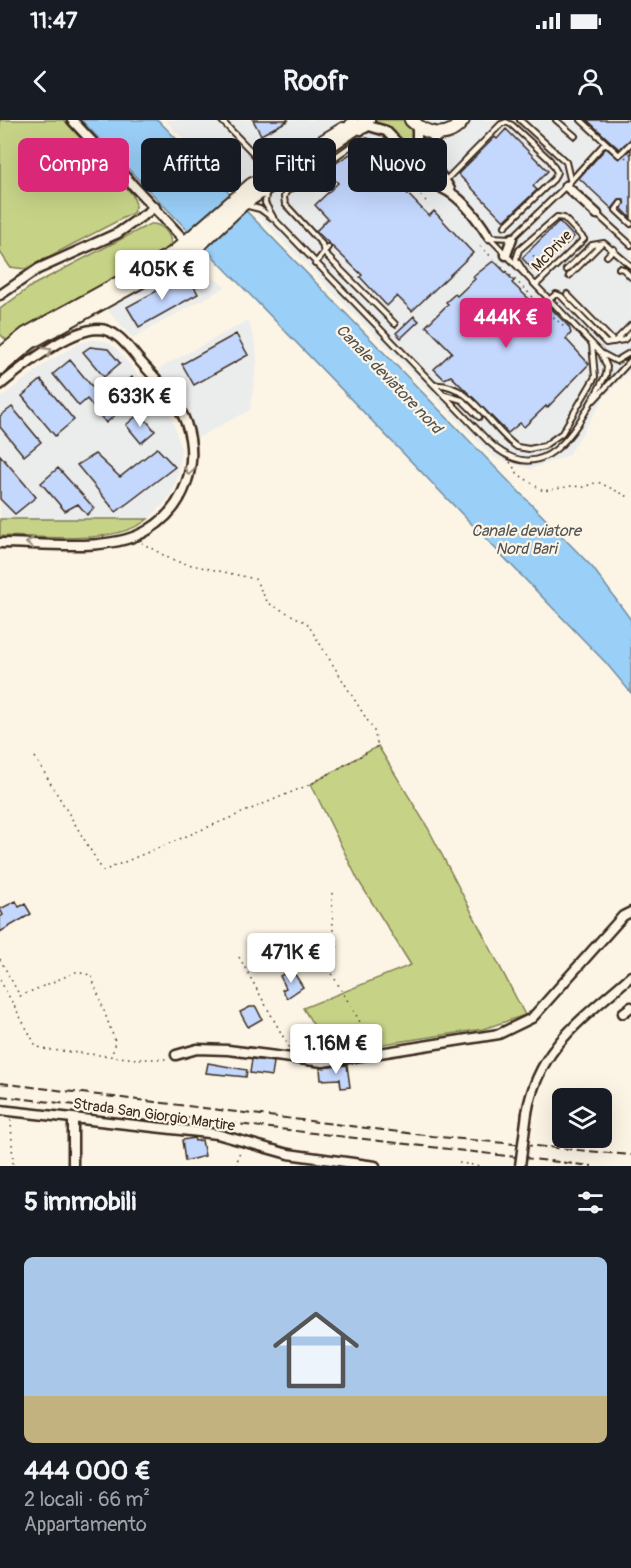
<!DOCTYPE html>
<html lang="it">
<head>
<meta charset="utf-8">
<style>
  body { margin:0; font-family:Pangolin,sans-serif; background:#242831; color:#f1f3f6; height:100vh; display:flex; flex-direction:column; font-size:22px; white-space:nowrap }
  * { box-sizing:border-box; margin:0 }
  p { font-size:20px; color:#9ea1a6 }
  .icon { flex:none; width:33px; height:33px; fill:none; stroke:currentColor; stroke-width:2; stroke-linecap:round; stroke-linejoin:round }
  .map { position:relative; height:1046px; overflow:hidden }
  .details { display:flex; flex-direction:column; background:#171b24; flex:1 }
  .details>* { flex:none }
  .top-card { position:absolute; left:18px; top:18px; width:596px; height:54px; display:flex; gap:12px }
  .tools { position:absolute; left:552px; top:968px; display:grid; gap:12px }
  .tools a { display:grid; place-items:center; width:60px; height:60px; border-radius:9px; background:#171b24; box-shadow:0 6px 24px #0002; font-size:30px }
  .price { position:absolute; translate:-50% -51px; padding:0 14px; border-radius:6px; background:#fff; color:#222; font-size:20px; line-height:39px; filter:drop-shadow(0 2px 3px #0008) }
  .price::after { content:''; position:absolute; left:50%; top:36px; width:18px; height:14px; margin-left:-9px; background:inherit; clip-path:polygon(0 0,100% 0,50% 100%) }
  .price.selected { background:#db2777; color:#fff }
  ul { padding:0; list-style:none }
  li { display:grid; align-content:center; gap:12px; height:318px; padding:0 24px }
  li span { display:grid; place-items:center; height:186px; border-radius:9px; color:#555 }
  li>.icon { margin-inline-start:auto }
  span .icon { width:108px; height:108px; fill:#fffc; stroke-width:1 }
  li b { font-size:26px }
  h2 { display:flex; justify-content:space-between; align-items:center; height:72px; padding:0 24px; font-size:26px }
  .chip { padding:0 21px; border-radius:9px; background:#171b24; box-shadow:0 6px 24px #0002; font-size:21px; line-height:54px }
  .chip.selected { background:#db2777; color:#fff }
  .status { display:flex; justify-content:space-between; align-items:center; height:42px; padding:0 30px; background:#171b24; direction:ltr }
  .status svg { height:16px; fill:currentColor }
  header { display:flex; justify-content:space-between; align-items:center; height:78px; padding:0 24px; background:#171b24; font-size:27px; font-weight:700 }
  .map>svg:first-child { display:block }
</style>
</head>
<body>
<div class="status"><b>11:47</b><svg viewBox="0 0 49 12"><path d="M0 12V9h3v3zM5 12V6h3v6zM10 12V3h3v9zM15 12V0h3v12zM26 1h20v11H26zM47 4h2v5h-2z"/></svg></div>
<header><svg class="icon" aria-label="back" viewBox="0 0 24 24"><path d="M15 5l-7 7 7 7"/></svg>Roofr<svg class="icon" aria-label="person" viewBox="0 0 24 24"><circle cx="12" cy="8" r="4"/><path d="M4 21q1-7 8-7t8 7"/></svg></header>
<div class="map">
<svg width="631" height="1046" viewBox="0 0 631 1046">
  <rect width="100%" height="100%" fill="#fcf5e5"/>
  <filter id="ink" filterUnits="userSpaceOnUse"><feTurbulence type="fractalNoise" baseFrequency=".0167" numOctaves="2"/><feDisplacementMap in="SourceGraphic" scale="12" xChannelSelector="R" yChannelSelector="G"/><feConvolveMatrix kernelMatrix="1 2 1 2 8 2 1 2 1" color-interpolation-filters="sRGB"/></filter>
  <g filter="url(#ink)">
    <!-- built -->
    <path fill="#ebecec" d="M165 0H631V249L605 276 569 335 531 349 494 338Z
      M175 151 208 154 226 167 132 218 106 188Z
      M248 200 256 226 257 241 250 290 197 318 187 287 158 249Z
      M93 220 105 221 116 228 172 297 181 330 178 356 173 370 165 383 148 399H0V278L49 241 80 223Z"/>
    <!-- green -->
    <path fill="#c6d387" stroke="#807e52" stroke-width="1.5" d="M0 0H64L132 74 136 84 133 93 25 149 10 147 0 132Z
      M377 0H406L414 11 413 33 385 6 373 3Z
      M150 104C161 103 170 112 171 123L165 132 34 202 7 221 0 214V189L33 165Z
      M0 399H148C115 426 42 416 0 416Z
      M378 626 428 708 525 895 483 909 330 932 303 888 411 845 358 760 311 664Z"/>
    <!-- water -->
    <path fill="#9acff8" stroke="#748da1" stroke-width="1.5" d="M81 0H158L593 448 631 500V573L606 543Z"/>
    <!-- building -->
    <path fill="#c4d7fd" stroke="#3b2a1e" stroke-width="1.5" d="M253 0H289L261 15Z
      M587 0H631V19L619 29Z
      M506 9 548 51 533 66 537 70 504 101 458 54 495 17 497 19Z
      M364 25 373 29 404 61 400 66 429 96 434 91 473 133 412 191 397 176 387 186 360 157 362 155 316 111 328 99 315 85 338 63 325 50Z
      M606 28 619 39 631 29V98L622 89 624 80H619L612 89 579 58Z
      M559 101 574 117 546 143 543 140 533 150 522 138Z
      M492 142H495L514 161 512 163 541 190 547 184 569 207 571 213 566 219 589 244 547 288 546 286 524 307 520 303 508 313 451 256 444 259 434 249 452 232 426 206 448 184 446 182 455 174 457 176 475 159 473 157Z
      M184 156 189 158 198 174 139 207 127 187Z
      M414 196 419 201 401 218 396 213Z
      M236 214 248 235 194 265 182 244Z
      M90 227 108 229 120 243 104 257 83 232Z
      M70 240 104 281 132 257 143 271 106 303 87 279 79 286 53 254Z
      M41 260 74 300 55 316 22 276Z
      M12 287 41 322 24 336 0 307V296Z
      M140 293 155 311 141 323 126 305Z
      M157 328 175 347 116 392 77 345 95 334 120 357Z
      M0 335 36 377 15 394 0 379Z
      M58 348 94 388 87 395 78 384 65 391 41 363Z
      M16 781 19 787 25 784 31 794 0 812V797L3 795 0 789Z
      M285 853 287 856 294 853 303 867 287 878 282 870 286 868 280 856Z
      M250 887H256L262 899 248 907 240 892Z
      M252 939 274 942 272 956 250 953Z
      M208 943 247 950 246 957 206 953Z
      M347 945 350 967 341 968 340 959 321 960 320 948Z
      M194 1018 195 1021 202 1020 205 1036 185 1041 182 1020Z"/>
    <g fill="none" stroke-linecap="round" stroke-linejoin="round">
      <!-- lane casing -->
      <g stroke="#3b2a1e" stroke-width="8">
        <path id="lane" d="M221 0 254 34 265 55
          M520 0 566 42 570 59
          M556 0 575 16
          M581 0 619 35 631 23
          M446 60 501 4 506 2 512 5 550 40 557 52 554 59 505 106
          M266 74 265 83 273 97
          M621 83 616 90 631 104
          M248 86 260 89 275 100 489 322C549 377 582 297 606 255L607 247 601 233
          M598 95 631 125
          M490 117 512 118 566 66 605 23
          M490 118 601 233 616 241 631 232
          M607 136 614 129
          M315 144 328 127
          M619 148 623 149 631 157
          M566 150 592 125 604 123 631 146
          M525 153 516 139 519 130 557 97 564 98 584 119 536 165
          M569 156 601 124
          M567 174 614 222 631 205
          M550 179 556 174 561 176 606 223 624 220 631 213
          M395 204 324 133 322 124 285 84 284 77 286 72 358 21C378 18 392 39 407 50L417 44
          M434 265C471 262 490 309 517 327L529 329 544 326 562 313 595 257 592 224
          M445 275 462 280 479 297
          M594 280 631 240"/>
      </g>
      <!-- street casing -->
      <g stroke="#3b2a1e" stroke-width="13">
        <path id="street" d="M72 0 187 123
          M349 5 353 0
          M417 5V43
          M361 10 369 6 386 11 442 68C462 77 478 99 489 117
          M439 14 430 25 427 34C431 49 446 57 451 72
          M566 66 597 94
          M506 135 512 118
          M0 175 38 149 118 113 155 87
          M0 265C23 246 68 210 98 209 117 209 129 228 140 241 156 259 178 280 186 303 200 344 185 388 148 410 111 433 43 423 0 423
          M623 893 631 887
          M176 935 197 929 228 930 323 942 499 914 532 898 623 796 631 792
          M0 990 217 1014 288 1034 375 1046
          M527 993C538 927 584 898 631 856
          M73 998V1046"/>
      </g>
      <!-- secondary casing -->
      <g stroke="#3b2a1e" stroke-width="16">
        <path id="secondary" d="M411 0C427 16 449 20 463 0
          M0 235 26 214 173 133 251 65 343 9
          M0 248 31 222 189 135 243 84 368 0"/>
      </g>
      <!-- path -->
      <path stroke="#3b2a1e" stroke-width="1.5" stroke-dasharray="1.5 4.5" stroke-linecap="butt" d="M625 38 631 33
        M408 63 426 81
        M480 126 566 209
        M529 131 543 146
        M510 342 518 354 543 371 572 366 583 367 598 362 631 378
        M35 637 103 751 311 664 378 626 374 611 307 503 268 483 255 459 174 441 142 423
        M332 773 333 810 338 825 329 848C343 875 360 898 372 927
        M239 837 290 929
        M0 839 20 876 76 852 91 855 115 921 112 936
        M0 860 35 924 42 929 137 939H167
        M11 1000 13 1046
        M459 1043 480 1046
        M236 1046 240 1031"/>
      <!-- lane -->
      <use href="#lane" stroke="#fcf5e5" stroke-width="4"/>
      <!-- street -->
      <use href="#street" stroke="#fcf5e5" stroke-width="8"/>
      <!-- secondary -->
      <use href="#secondary" stroke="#fcf5e5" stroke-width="12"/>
      <!-- rail -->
      <path stroke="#3b2a1e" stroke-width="2" stroke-dasharray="9 4.5" stroke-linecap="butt" d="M0 963 440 1017 631 1035
        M0 976 592 1046"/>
      <!-- street-bridge casing -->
      <g stroke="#3b2a1e" stroke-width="13" stroke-linecap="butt">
        <path id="street-bridge" d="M520 1046 527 993"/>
      </g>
      <!-- street-bridge -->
      <use href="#street-bridge" stroke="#fcf5e5" stroke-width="8"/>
    </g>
    <!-- one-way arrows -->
    <defs><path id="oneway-chevron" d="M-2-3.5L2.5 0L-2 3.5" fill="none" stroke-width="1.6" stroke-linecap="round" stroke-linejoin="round" transform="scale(1.5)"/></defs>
    <g stroke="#9c9082">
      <use href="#oneway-chevron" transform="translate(48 231) rotate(-31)"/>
      <use href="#oneway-chevron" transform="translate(189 351) rotate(97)"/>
      <use href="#oneway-chevron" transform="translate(30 423) rotate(-180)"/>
    </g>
  </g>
  <g text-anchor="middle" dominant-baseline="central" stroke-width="4.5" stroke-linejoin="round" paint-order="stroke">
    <!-- street labels -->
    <g font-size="15" fill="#3b2a1e" stroke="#fcf5e5">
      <text transform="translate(552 131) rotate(-46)">McDrive</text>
      <text transform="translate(154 995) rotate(8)">Strada San Giorgio Martire</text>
    </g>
    <!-- water labels -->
    <g font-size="16" font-style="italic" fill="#535354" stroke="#fcf5e5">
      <text transform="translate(389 259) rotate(46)">Canale deviatore nord</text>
      <text x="526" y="411">Canale deviatore<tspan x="526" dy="18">Nord Bari</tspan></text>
    </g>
  </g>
</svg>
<div class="tools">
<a><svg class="icon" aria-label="layers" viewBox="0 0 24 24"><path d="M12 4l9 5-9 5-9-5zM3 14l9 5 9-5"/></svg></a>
</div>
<b class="price" style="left:162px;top:181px">405K €</b>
<b class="price selected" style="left:506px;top:229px">444K €</b>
<b class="price" style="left:140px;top:308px">633K €</b>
<b class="price" style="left:291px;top:864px">471K €</b>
<b class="price" style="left:336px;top:955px">1.16M €</b>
<div class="top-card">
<a class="chip selected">Compra</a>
<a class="chip">Affitta</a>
<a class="chip">Filtri</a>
<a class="chip">Nuovo</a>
</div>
</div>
<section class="details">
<h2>5 immobili<svg class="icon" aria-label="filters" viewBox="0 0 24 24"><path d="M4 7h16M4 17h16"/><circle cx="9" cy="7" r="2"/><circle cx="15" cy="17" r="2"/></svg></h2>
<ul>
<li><span style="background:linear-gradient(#a9c7e8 75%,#c2b280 0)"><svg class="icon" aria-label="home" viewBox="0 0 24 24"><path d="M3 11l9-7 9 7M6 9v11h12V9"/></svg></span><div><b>444 000 €</b><p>2 locali · 66 m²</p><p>Appartamento</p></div></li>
</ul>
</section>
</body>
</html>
